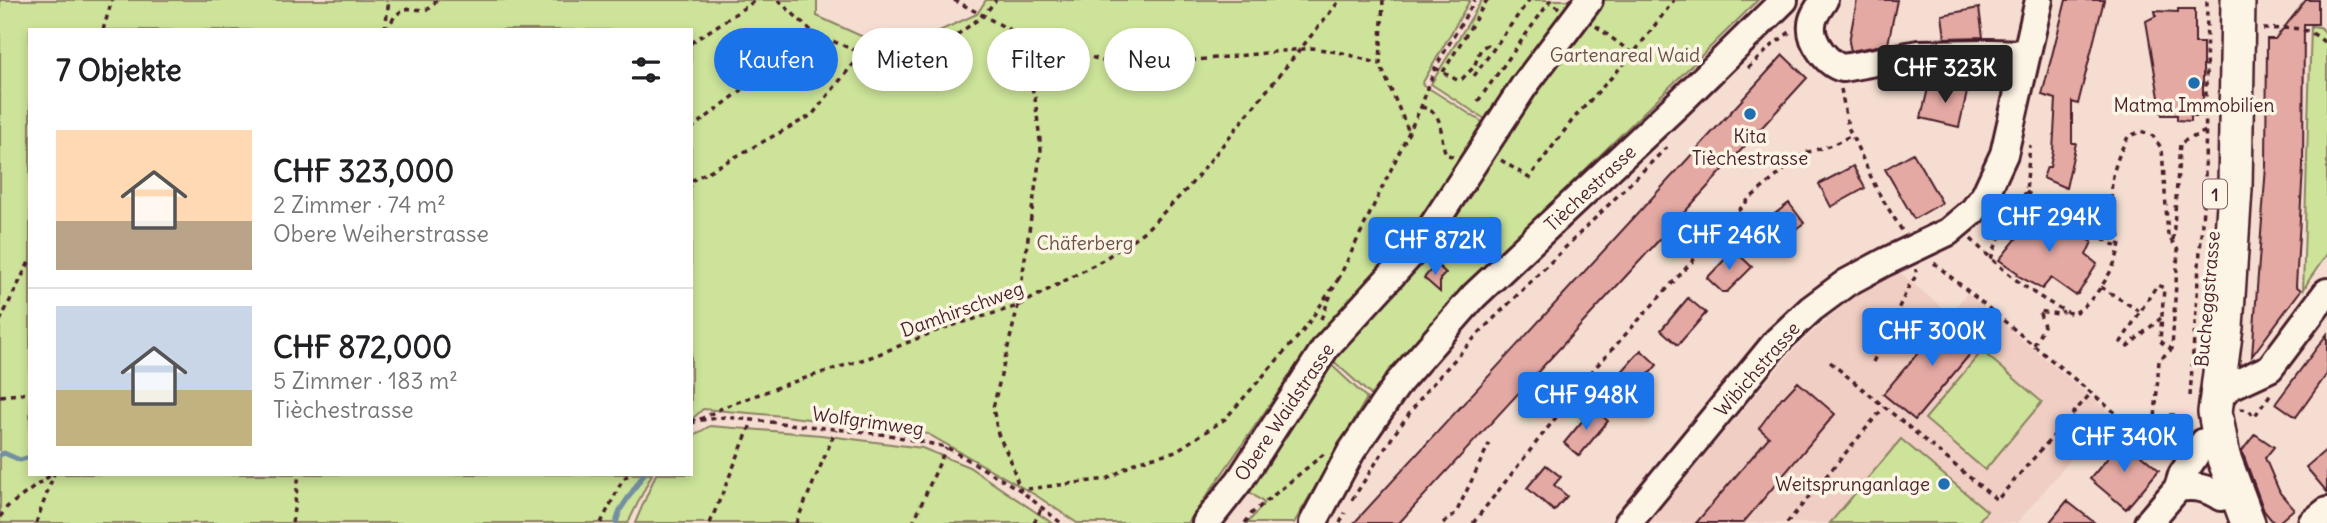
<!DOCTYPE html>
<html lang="de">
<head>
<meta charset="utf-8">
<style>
  body { margin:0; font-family:Delius,sans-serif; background:#f2f2f2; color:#202124; height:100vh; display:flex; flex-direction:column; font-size:26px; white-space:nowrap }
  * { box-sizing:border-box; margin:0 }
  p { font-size:23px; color:#757577 }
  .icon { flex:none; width:38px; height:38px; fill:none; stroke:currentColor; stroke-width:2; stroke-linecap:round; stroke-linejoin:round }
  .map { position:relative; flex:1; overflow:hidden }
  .side { position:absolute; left:28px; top:28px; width:665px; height:448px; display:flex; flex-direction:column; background:#fff; border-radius:0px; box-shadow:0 4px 10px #0003 }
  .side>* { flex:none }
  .guide { position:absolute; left:714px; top:28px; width:665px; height:63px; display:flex; gap:14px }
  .price { position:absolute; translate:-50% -60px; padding:0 16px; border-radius:7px; background:#1a73e8; color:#fff; font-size:23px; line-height:46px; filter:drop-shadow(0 2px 4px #0008) }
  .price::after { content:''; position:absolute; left:50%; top:42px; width:21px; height:16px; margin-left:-10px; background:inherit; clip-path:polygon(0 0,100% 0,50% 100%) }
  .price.on { background:#222; color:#fff }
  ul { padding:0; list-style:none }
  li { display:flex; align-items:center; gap:21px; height:175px; padding:0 28px }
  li+li { border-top:2px solid #e0e0e0 }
  li span { display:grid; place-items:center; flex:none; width:196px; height:140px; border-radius:0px; color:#555 }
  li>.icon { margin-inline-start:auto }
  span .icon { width:84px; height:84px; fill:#fffc; stroke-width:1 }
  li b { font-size:30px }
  h2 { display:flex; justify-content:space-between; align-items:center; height:84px; padding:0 28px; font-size:30px }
  .tag { padding:0 24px; border-radius:32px; background:#fff; box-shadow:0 4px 10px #0003; font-size:24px; line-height:63px }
  .tag.on { background:#1a73e8; color:#fff }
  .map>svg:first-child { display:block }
</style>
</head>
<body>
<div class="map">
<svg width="2327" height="523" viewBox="0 0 2327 523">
  <rect width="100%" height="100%" fill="#f5ded1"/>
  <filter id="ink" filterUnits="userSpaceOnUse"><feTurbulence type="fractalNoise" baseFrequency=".0143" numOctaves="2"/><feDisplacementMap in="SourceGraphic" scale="14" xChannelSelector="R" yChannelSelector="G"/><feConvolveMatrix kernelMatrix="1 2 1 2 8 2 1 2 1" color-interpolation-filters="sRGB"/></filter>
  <g filter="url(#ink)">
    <!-- built -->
    <path fill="#f0cec3" d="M1898 271 1950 314 1967 293 2110 413 2017 523H1647L1795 348 1846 303Z"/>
    <!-- green -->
    <path fill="#cce399" stroke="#8b8162" stroke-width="2" d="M0 0H817V16L872 41H917L977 14 986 0H1470L1422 84 1487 125 1427 220 1293 371 1188 523H1077L1037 496 928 434 784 416 703 409 691 420V30H30V474H652L628 523H0Z
      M1482 0H1580L1491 123 1431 84Z
      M1597 0H1758L1457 296 1372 396 1329 357Z
      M2311 26 2320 27 2327 34V254L2309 280 2303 291Z
      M1982 351 2042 402 1985 470 1925 419Z
      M1327 361 1367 398 1294 523H1248L1264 503 1246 489Z
      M710 426 821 435 922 448 969 467 1052 523H635L656 474H691V437Z
      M1901 439 1987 511 1977 523H1830Z"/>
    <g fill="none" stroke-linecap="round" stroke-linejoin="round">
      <!-- stream -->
      <path stroke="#738fa1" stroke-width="5" d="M0 455 4 453 20 460 30 457
        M616 523 620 510 644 474"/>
    </g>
    <!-- building -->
    <path fill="#e4a9a3" stroke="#4a1f2b" stroke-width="2" d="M1857 0H1897L1888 44 1851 51 1849 42Z
      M2066 0H2104L2078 104 2072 102V143H2076L2066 188 2043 178 2047 167H2050L2053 151 2056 99 2042 95Z
      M2306 0H2318V24H2304L2303 167 2296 286 2301 290 2252 356 2266 166 2267 39H2275Z
      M1979 8 1983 37 1945 38 1942 15Z
      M2178 9H2195V43H2203V116H2191V121L2177 120V115H2162L2146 21 2156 16 2155 11 2178 12Z
      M1783 55 1807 78 1649 251 1399 523H1354Z
      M1929 84 1953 89 1954 85 1968 88 1959 127 1921 118Z
      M1913 153 1942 203 1914 219 1885 169Z
      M1853 166 1865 188 1831 207 1819 184Z
      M1789 203 1804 223 1774 245 1759 226Z
      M2033 214 2043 234 2052 218 2092 242 2086 255 2097 264 2078 294 2075 295 2051 278 2042 289 2017 275 2018 273 1999 260 2017 238 1997 234 2021 219Z
      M1734 250 1752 267 1727 292H1722L1707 278Z
      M1436 264 1446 273 1440 279V292L1424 278Z
      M1688 298 1706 313 1678 345 1661 330Z
      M1950 315 1981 341 1915 420 1883 394Z
      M2327 334V374L2296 417 2276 403Z
      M1641 350 1657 365 1627 399 1611 384Z
      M1798 382 1835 414 1743 523H1696L1769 437 1759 428 1782 397H1784Z
      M1593 408 1608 421 1579 456 1564 443Z
      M2255 434 2274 447 2265 458 2280 493 2294 509 2278 523H2274L2264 511 2242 451Z
      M2123 440 2159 470 2126 509 2090 479Z
      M2327 449V492L2306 467Z
      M1546 465 1561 477 1554 485 1567 496 1554 511 1527 488Z
      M2067 501 2095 523H2049Z"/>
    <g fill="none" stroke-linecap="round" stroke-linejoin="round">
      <!-- minor casing -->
      <g stroke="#4a1f2b" stroke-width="32">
        <path id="minor" d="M1824 0C1819 8 1812 17 1812 25 1810 42 1828 65 1843 68L1919 54 1989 53 2026 54
          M2216 399 2231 386 2270 368 2327 292
          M2178 488C2196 485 2206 488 2221 497
          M1206 523 1240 480 1326 347 1422 242 1524 86 1589 0
          M1313 523 1351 452 1399 382 1474 296 1680 102 1784 0
          M1628 523 1777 341 1811 309 1846 283 1885 262 1948 232 1973 211 1985 195 2004 154 2039 0
          M2148 523 2178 488 2182 475 2204 442
          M2312 523 2327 511"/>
      </g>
      <!-- major casing -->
      <g stroke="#4a1f2b" stroke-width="38">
        <path id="major" d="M2238 0 2235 189 2226 327 2215 412 2223 456 2248 523"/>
      </g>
      <!-- path -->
      <path stroke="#4a1f2b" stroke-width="3.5" stroke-dasharray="5 5" stroke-linecap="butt" d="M778 0 815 34 862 53 890 54 918 52 950 40 984 15 996 0
        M954 0 1012 31 1103 61 1148 65 1313 48 1343 53 1380 64
        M1383 0 1380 64 1409 132
        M1596 26 1633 54
        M385 29 389 0
        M2263 29C2291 29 2306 23 2327 45
        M103 30 112 0
        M386 30 395 16 404 9C417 7 430 16 436 0
        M1012 31 1019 46 1035 98 1041 149 1018 306 993 408 998 434 1010 459 1020 490 1107 479 1136 462 1176 451 1225 419 1303 331 1339 278
        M691 43 756 0
        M1435 68 1457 80 1462 79 1474 67 1481 48 1487 45 1492 50
        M1748 68 1774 44 1790 32
        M1443 72 1487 0
        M1474 76 1529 0
        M1841 89 1848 127 1878 192 1903 232
        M1478 101 1550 1 1559 8
        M1421 107C1447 112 1438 136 1446 154L1454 157
        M691 129 815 34
        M1501 160 1529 178 1574 118 1633 54 1674 0
        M691 181 812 115 862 53
        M2026 192 2119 248
        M1971 239C2000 268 2034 298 2072 314 2093 305 2120 264 2120 240 2120 232 2114 223 2113 214 2108 185 2114 162 2128 137L2141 131 2153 136 2162 149 2168 236 2178 250 2172 349 2159 360 2155 420 2158 429 2175 445
        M2173 240 2180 143 2206 131
        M1991 259 1997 242 2026 192 2030 145
        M1934 263 2153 444 2165 450 2176 435 2181 421 2176 415H2170L2165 421 2166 426 2171 430
        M1338 280 1421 107 1435 68 1475 0
        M2101 287 2139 311
        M2161 318 2128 346 2121 342 2157 285 2164 288 2160 341 2171 349
        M1321 319 1334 287
        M0 321 30 260
        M2034 345 2044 326 2039 311 2058 314 2064 311
        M1830 362 1997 500 2091 393
        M1873 362 1909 286 1916 276V269
        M0 396 30 393
        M2190 396 2205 179 2207 0
        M2240 409 2249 410 2254 417 2272 392
        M691 419 695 421 725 417 889 435 946 447 1020 490 1061 523
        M691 424 724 407 787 384 874 356 941 329 1018 306 1103 260 1146 230 1188 188 1340 0
        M1352 500 1395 433 1426 391 1478 334 1670 144
        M0 517 7 507 52 474
        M36 523 54 474
        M292 523 299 474
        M601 523 623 479 630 474
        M710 523 752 422
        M796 523 836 430
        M913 523 946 448
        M1034 523 1041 509
        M1245 523 1252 513 1325 453
        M1340 523 1345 513
        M1443 523 1456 513 1489 444
        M1473 523 1594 369 1749 199 1805 153 1832 145 1852 135
        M1787 523 1884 407"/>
      <!-- minor -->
      <use href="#minor" stroke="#fcf5e5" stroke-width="26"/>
      <!-- major -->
      <use href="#major" stroke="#fcf5e5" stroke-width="33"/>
    </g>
  </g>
  <!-- markers -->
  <g fill="#1f6fb2" stroke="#fcf5e5" stroke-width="2.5">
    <circle cx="2194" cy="83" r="7"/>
    <circle cx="1750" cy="114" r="7"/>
    <circle cx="1944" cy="484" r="7"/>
  </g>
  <g text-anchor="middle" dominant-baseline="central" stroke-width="7" stroke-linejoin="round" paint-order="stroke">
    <!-- shield labels -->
    <rect fill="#fcf5e5" stroke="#7f5f63" stroke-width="2" x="2203" y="179.5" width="24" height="29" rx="5"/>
    <g font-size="18" font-weight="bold" fill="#4a1f2b">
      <text x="2215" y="194">1</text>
    </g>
    <!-- park labels -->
    <g font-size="19" fill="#6a5046" stroke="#fcf5e5">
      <text x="1625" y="55">Gartenareal Waid</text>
      <text x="1085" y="243">Chäferberg</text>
    </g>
    <!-- poi labels -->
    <g font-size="19" fill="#4a1f2b" stroke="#fcf5e5">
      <text x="2194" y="105">Matma Immobilien</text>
      <text x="1750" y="136">Kita<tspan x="1750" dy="22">Tièchestrasse</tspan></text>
      <text x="1930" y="484" text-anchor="end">Weitsprunganlage</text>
    </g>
    <!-- street labels -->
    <g font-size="19" fill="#4a1f2b" stroke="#fcf5e5">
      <text transform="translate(1590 188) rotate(-43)">Tièchestrasse</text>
      <text transform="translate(2207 299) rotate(-85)">Bucheggstrasse</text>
      <text transform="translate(962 309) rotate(-20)">Damhirschweg</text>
      <text transform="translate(1757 369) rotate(-49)">Wibichstrasse</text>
      <text transform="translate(1284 412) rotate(-56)">Obere Waidstrasse</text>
      <text transform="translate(868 421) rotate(8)">Wolfgrimweg</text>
    </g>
  </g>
</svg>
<b class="price on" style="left:1945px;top:105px">CHF 323K</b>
<b class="price" style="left:2049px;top:254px">CHF 294K</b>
<b class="price" style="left:1729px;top:272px">CHF 246K</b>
<b class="price" style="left:1435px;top:277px">CHF 872K</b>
<b class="price" style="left:1932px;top:368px">CHF 300K</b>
<b class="price" style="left:1586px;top:432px">CHF 948K</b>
<b class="price" style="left:2124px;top:474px">CHF 340K</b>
<div class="guide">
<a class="tag on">Kaufen</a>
<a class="tag">Mieten</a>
<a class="tag">Filter</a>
<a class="tag">Neu</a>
</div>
<section class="side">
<h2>7 Objekte<svg class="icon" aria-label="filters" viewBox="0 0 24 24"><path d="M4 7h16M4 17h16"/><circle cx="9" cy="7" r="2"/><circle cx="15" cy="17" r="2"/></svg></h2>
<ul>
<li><span style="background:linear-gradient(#ffd9b3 65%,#b9a48a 0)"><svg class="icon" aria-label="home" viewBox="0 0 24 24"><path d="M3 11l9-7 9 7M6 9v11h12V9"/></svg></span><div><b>CHF 323,000</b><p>2 Zimmer · 74 m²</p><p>Obere Weiherstrasse</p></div></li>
<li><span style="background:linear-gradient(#c9d6e8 60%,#c2b280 0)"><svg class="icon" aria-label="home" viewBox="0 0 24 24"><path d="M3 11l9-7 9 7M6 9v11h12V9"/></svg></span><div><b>CHF 872,000</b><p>5 Zimmer · 183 m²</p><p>Tièchestrasse</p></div></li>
</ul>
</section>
</div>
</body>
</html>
